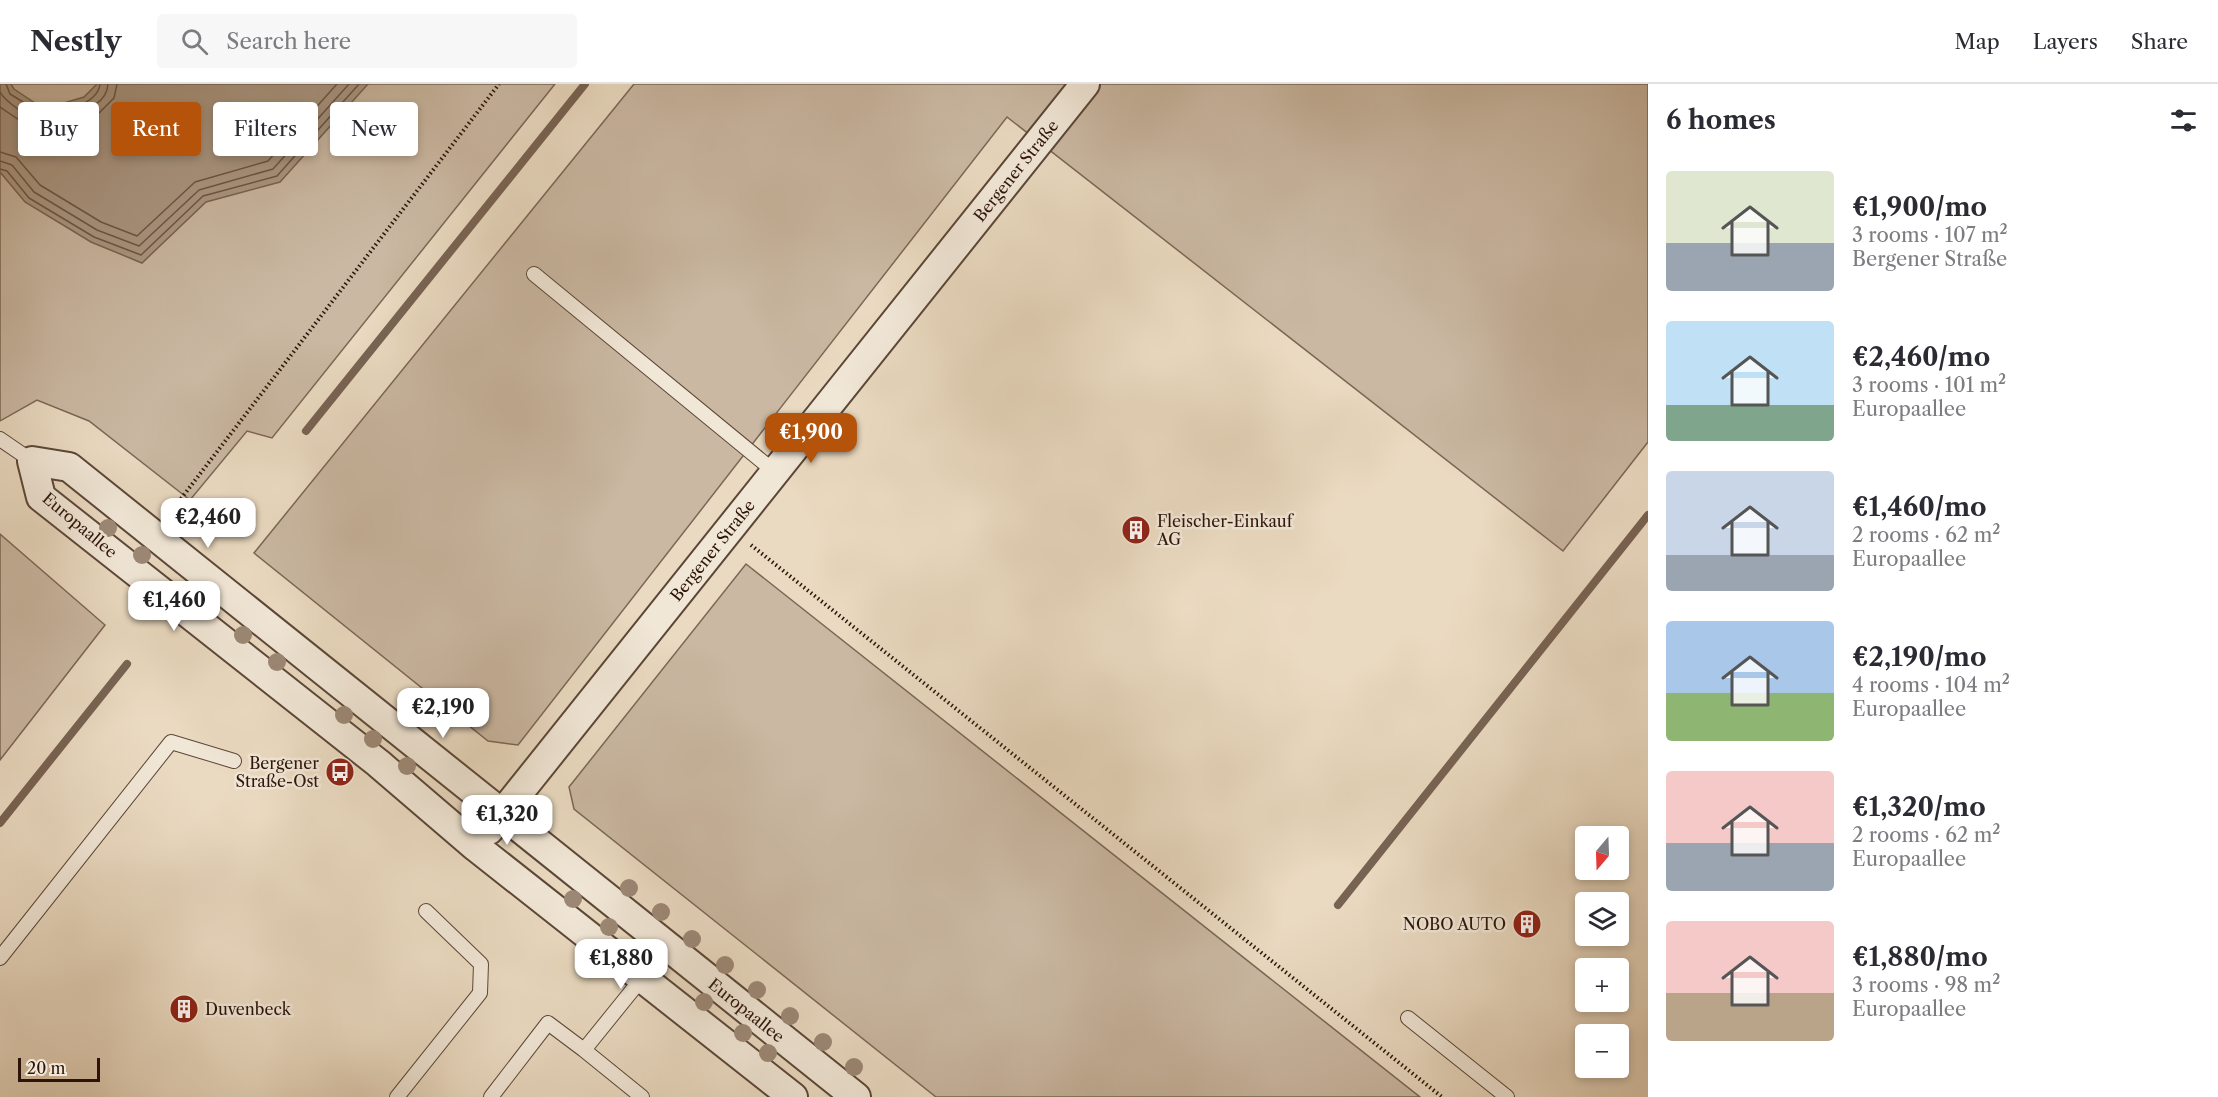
<!DOCTYPE html>
<html lang="en">
<head>
<meta charset="utf-8">
<style>
  body { margin:0; font-family:"Libre Caslon Text",serif; background:#f7f7f7; color:#2b2b33; height:100vh; display:flex; flex-direction:column; font-size:22px; white-space:nowrap }
  * { box-sizing:border-box; margin:0 }
  p { font-size:20px; color:#7c7c81 }
  .icon { flex:none; width:33px; height:33px; fill:none; stroke:currentColor; stroke-width:2; stroke-linecap:round; stroke-linejoin:round }
  .map { position:relative; flex:1; overflow:hidden }
  .sheet { display:flex; flex-direction:column; background:#fff; width:570px }
  .sheet>* { flex:none }
  .hud { position:absolute; left:18px; top:18px; width:570px; height:54px; display:flex; gap:12px }
  .needle { width:39px; rotate:199deg }
  .controls { position:absolute; left:1575px; top:742px; display:grid; gap:12px }
  .controls a { display:grid; place-items:center; width:54px; height:54px; border-radius:6px; background:#fff; box-shadow:0 3px 9px #0003; font-size:30px }
  .scale { position:absolute; left:18px; bottom:15px; width:82px; box-sizing:border-box; padding-left:6px; border:3px solid #2d140a; border-top:0; font-size:16px; line-height:21px; white-space:nowrap; color:#2d140a; -webkit-text-stroke:4px #f1e7d7; paint-order:stroke }
  .price { position:absolute; translate:-50% -51px; padding:0 14px; border-radius:12px; background:#fff; color:#222; font-size:20px; line-height:39px; filter:drop-shadow(0 2px 3px #0008) }
  .price::after { content:''; position:absolute; left:50%; top:36px; width:18px; height:14px; margin-left:-9px; background:inherit; clip-path:polygon(0 0,100% 0,50% 100%) }
  .price.active { background:#b45309; color:#fff }
  ul { padding:0; list-style:none }
  li { display:flex; align-items:center; gap:18px; height:150px; padding:0 18px }
  li span { display:grid; place-items:center; flex:none; width:168px; height:120px; border-radius:6px; color:#555 }
  li>.icon { margin-inline-start:auto }
  span .icon { width:72px; height:72px; fill:#fffc; stroke-width:1 }
  li b { font-size:26px }
  h2 { display:flex; justify-content:space-between; align-items:center; height:72px; padding:0 18px; font-size:26px }
  .tag { padding:0 21px; border-radius:6px; background:#fff; box-shadow:0 3px 9px #0003; font-size:21px; line-height:54px }
  .tag.active { background:#b45309; color:#fff }
  header { display:flex; align-items:center; gap:36px; box-sizing:border-box; height:84px; padding:0 30px; background:#fff; border-bottom:2px solid #e1e1e2 }
  header strong { font-size:28px }
  nav { display:flex; gap:33px; margin-inline-start:auto; font-size:21px }
  .search { width:420px; height:54px; background:#f7f7f7; display:flex; align-items:center; gap:15px; box-sizing:border-box; padding:0 21px; border-radius:6px; color:#7c7c81; font-size:22px }
  main { display:flex; flex:1; min-height:0 }
  .map>svg:first-child { display:block }
</style>
</head>
<body>
<header>
<strong>Nestly</strong>
<div class="search"><svg class="icon" aria-label="search" viewBox="0 0 24 24"><circle cx="10" cy="10" r="6"/><path d="M15 15l6 6"/></svg>Search here</div>
<nav><a>Map</a><a>Layers</a><a>Share</a></nav>
</header>
<main>
<div class="map">
<svg width="1648" height="1013" viewBox="0 0 1648 1013">
  <rect width="100%" height="100%" fill="#eadac1"/>
  <filter id="stains"><feTurbulence type="fractalNoise" baseFrequency=".00333" numOctaves="4"/><feColorMatrix values="0 0 0 0 .2 0 0 0 0 .09 0 0 0 0 .02 0 0 0 .5 -.17"/></filter>
  <radialGradient id="worn" r=".72"><stop offset=".6" stop-color="#630" stop-opacity="0"/><stop offset="1" stop-color="#630" stop-opacity=".3"/></radialGradient>
  <!-- green -->
  <path fill="#cab8a2" stroke="#7c6656" stroke-width="1.5" d="M0 0H555L272 354 247 347 190 416 89 337 37 316 0 337Z
    M634 0H1648V358L1563 467 1007 33 518 661 488 657 254 469Z
    M0 450 105 541 0 676Z
    M746 480 1420 1013H936L574 725 569 703Z"/>
  <!-- water -->
  <path fill="#aa9783" stroke="#786353" stroke-width="1.5" d="M0 0H11L14 5 44 25 84 13 97 0H368L280 98 206 118 142 179 91 158 25 118 0 88Z"/>
  <g fill="none" stroke-linecap="round" stroke-linejoin="round">
    <!-- shore -->
    <path stroke="#6c5646" stroke-width="1.5" d="M6 0 10 10 44 31C61 28 98 21 100 0
      M0 8C5 17 30 35 40 38 47 40 56 36 63 34 80 28 107 22 108 0
      M0 23 34 46 48 48 97 31 114 14 117 0
      M0 68 16 73 40 101 101 138 137 152 195 98 268 77 337 0
      M0 77 12 81 34 108 97 146 139 162 199 106 273 85 349 0
      M0 85 7 87 29 114 94 153 141 171 203 112 277 92 359 0"/>
    <!-- stream -->
    <path stroke="#786353" stroke-width="8" d="M306 347 585 0
      M0 739 127 580
      M1338 821 1648 431"/>
    <!-- service casing -->
    <g stroke="#5c4638" stroke-width="16">
      <path id="service" d="M534 190 775 388
        M0 355 32 377
        M0 874 171 658 234 677
        M1408 934 1507 1013
        M397 1013 480 909 481 880 426 827
        M491 1013 548 939 584 966
        M642 1013 584 966 643 893"/>
    </g>
    <!-- minor casing -->
    <g stroke="#5c4638" stroke-width="32">
      <g id="minor">
        <path id="s1" d="M489 746 1085 0"/>
        <path id="s2" d="M793 1013 476 763 378 679 41 413 32 377 69 383C331 594 593 805 856 1013"/>
      </g>
    </g>
    <!-- path -->
    <path stroke="#2d140a" stroke-width="4" stroke-dasharray="1.5 3" stroke-linecap="butt" d="M170 429 499 0
      M751 461 1442 1013"/>
    <!-- service -->
    <use href="#service" stroke="#f1e7d7" stroke-width="14"/>
    <!-- minor -->
    <use href="#minor" stroke="#f1e7d7" stroke-width="28"/>
  </g>
  <!-- trees -->
  <g fill="#9c8876">
    <circle cx="108" cy="444" r="9"/>
    <circle cx="142" cy="471" r="9"/>
    <circle cx="243" cy="551" r="9"/>
    <circle cx="277" cy="578" r="9"/>
    <circle cx="344" cy="631" r="9"/>
    <circle cx="373" cy="655" r="9"/>
    <circle cx="407" cy="682" r="9"/>
    <circle cx="629" cy="804" r="9"/>
    <circle cx="573" cy="815" r="9"/>
    <circle cx="661" cy="828" r="9"/>
    <circle cx="609" cy="843" r="9"/>
    <circle cx="692" cy="855" r="9"/>
    <circle cx="640" cy="867" r="9"/>
    <circle cx="725" cy="881" r="9"/>
    <circle cx="757" cy="906" r="9"/>
    <circle cx="704" cy="918" r="9"/>
    <circle cx="790" cy="932" r="9"/>
    <circle cx="743" cy="949" r="9"/>
    <circle cx="823" cy="958" r="9"/>
    <circle cx="768" cy="969" r="9"/>
    <circle cx="854" cy="983" r="9"/>
  </g>
  <!-- icons -->
  <defs>
    <g id="building-disc" transform="scale(1.5)"><circle r="9.5" fill="#8f2418" stroke="#f1e7d7"/><path d="M-4-6H4V6H1V3H-1V6H-4ZM-2.5-4.3h1.7v1.8h-1.7ZM.8-4.3h1.7v1.8H.8ZM-2.5-1h1.7V.8h-1.7ZM.8-1h1.7V.8H.8Z" fill="#fff"/></g>
    <g id="bus-disc" transform="scale(1.5)"><circle r="9.5" fill="#8f2418" stroke="#f1e7d7"/><path d="M-5-6H5V4H4V6H2V4H-2V6H-4V4H-5ZM-3.5-4V0h7V-4ZM-3.5 1.2v1.5H-2V1.2ZM2 1.2v1.5H3.5V1.2Z" fill="#fff"/></g>
  </defs>
  <g fill-rule="evenodd">
    <use href="#building-disc" x="1136" y="446"/>
    <use href="#bus-disc" x="340" y="688"/>
    <use href="#building-disc" x="1527" y="840"/>
    <use href="#building-disc" x="184" y="925"/>
  </g>
  <g text-anchor="middle" dominant-baseline="central" stroke-width="5" stroke-linejoin="round" paint-order="stroke">
    <!-- street labels -->
    <g font-size="16" fill="#2d140a" stroke="#f1e7d7">
      <text stroke="none"><textPath href="#s1" startOffset="844">Bergener Straße</textPath></text>
      <text transform="translate(80 441) rotate(40)">Europaallee</text>
      <text stroke="none"><textPath href="#s1" startOffset="358">Bergener Straße</textPath></text>
      <text stroke="none"><textPath href="#s2" startOffset="1905">Europaallee</textPath></text>
    </g>
    <!-- poi labels -->
    <g font-size="16" fill="#2d140a" stroke="#f1e7d7" text-anchor="start">
      <text x="1157" y="437">Fleischer-Einkauf<tspan x="1157" dy="18">AG</tspan></text>
      <text x="319" y="679" text-anchor="end">Bergener<tspan x="319" dy="18">Straße-Ost</tspan></text>
      <text x="1506" y="840" text-anchor="end">NOBO AUTO</text>
      <text x="205" y="925">Duvenbeck</text>
    </g>
  </g>
  <rect width="100%" height="100%" filter="url(#stains)"/>
  <rect width="100%" height="100%" fill="url(#worn)"/>
</svg>
<div class="controls">
<a><svg class="needle" viewBox="-14 -14 28 28"><path d="M0-13l5 13h-10z" fill="#e53935"/><path d="M0 13l5-13h-10z" fill="#7c7c81"/></svg></a>
<a><svg class="icon" aria-label="layers" viewBox="0 0 24 24"><path d="M12 4l9 5-9 5-9-5zM3 14l9 5 9-5"/></svg></a>
<a>+</a>
<a>−</a>
</div>
<div class="scale">20 m</div>
<b class="price active" style="left:811px;top:380px">€1,900</b>
<b class="price" style="left:208px;top:465px">€2,460</b>
<b class="price" style="left:174px;top:548px">€1,460</b>
<b class="price" style="left:443px;top:655px">€2,190</b>
<b class="price" style="left:507px;top:762px">€1,320</b>
<b class="price" style="left:621px;top:906px">€1,880</b>
<div class="hud">
<a class="tag">Buy</a>
<a class="tag active">Rent</a>
<a class="tag">Filters</a>
<a class="tag">New</a>
</div>
</div>
<section class="sheet">
<h2>6 homes<svg class="icon" aria-label="filters" viewBox="0 0 24 24"><path d="M4 7h16M4 17h16"/><circle cx="9" cy="7" r="2"/><circle cx="15" cy="17" r="2"/></svg></h2>
<ul>
<li><span style="background:linear-gradient(#dfe7d0 60%,#9aa5b1 0)"><svg class="icon" aria-label="home" viewBox="0 0 24 24"><path d="M3 11l9-7 9 7M6 9v11h12V9"/></svg></span><div><b>€1,900/mo</b><p>3 rooms · 107 m²</p><p>Bergener Straße</p></div></li>
<li><span style="background:linear-gradient(#bfe0f5 70%,#7fa58c 0)"><svg class="icon" aria-label="home" viewBox="0 0 24 24"><path d="M3 11l9-7 9 7M6 9v11h12V9"/></svg></span><div><b>€2,460/mo</b><p>3 rooms · 101 m²</p><p>Europaallee</p></div></li>
<li><span style="background:linear-gradient(#c9d6e8 70%,#9aa5b1 0)"><svg class="icon" aria-label="home" viewBox="0 0 24 24"><path d="M3 11l9-7 9 7M6 9v11h12V9"/></svg></span><div><b>€1,460/mo</b><p>2 rooms · 62 m²</p><p>Europaallee</p></div></li>
<li><span style="background:linear-gradient(#a9c7e8 60%,#8fb573 0)"><svg class="icon" aria-label="home" viewBox="0 0 24 24"><path d="M3 11l9-7 9 7M6 9v11h12V9"/></svg></span><div><b>€2,190/mo</b><p>4 rooms · 104 m²</p><p>Europaallee</p></div></li>
<li><span style="background:linear-gradient(#f6c9c9 60%,#9aa5b1 0)"><svg class="icon" aria-label="home" viewBox="0 0 24 24"><path d="M3 11l9-7 9 7M6 9v11h12V9"/></svg></span><div><b>€1,320/mo</b><p>2 rooms · 62 m²</p><p>Europaallee</p></div></li>
<li><span style="background:linear-gradient(#f6c9c9 60%,#b9a48a 0)"><svg class="icon" aria-label="home" viewBox="0 0 24 24"><path d="M3 11l9-7 9 7M6 9v11h12V9"/></svg></span><div><b>€1,880/mo</b><p>3 rooms · 98 m²</p><p>Europaallee</p></div></li>
</ul>
</section>
</main>
</body>
</html>
